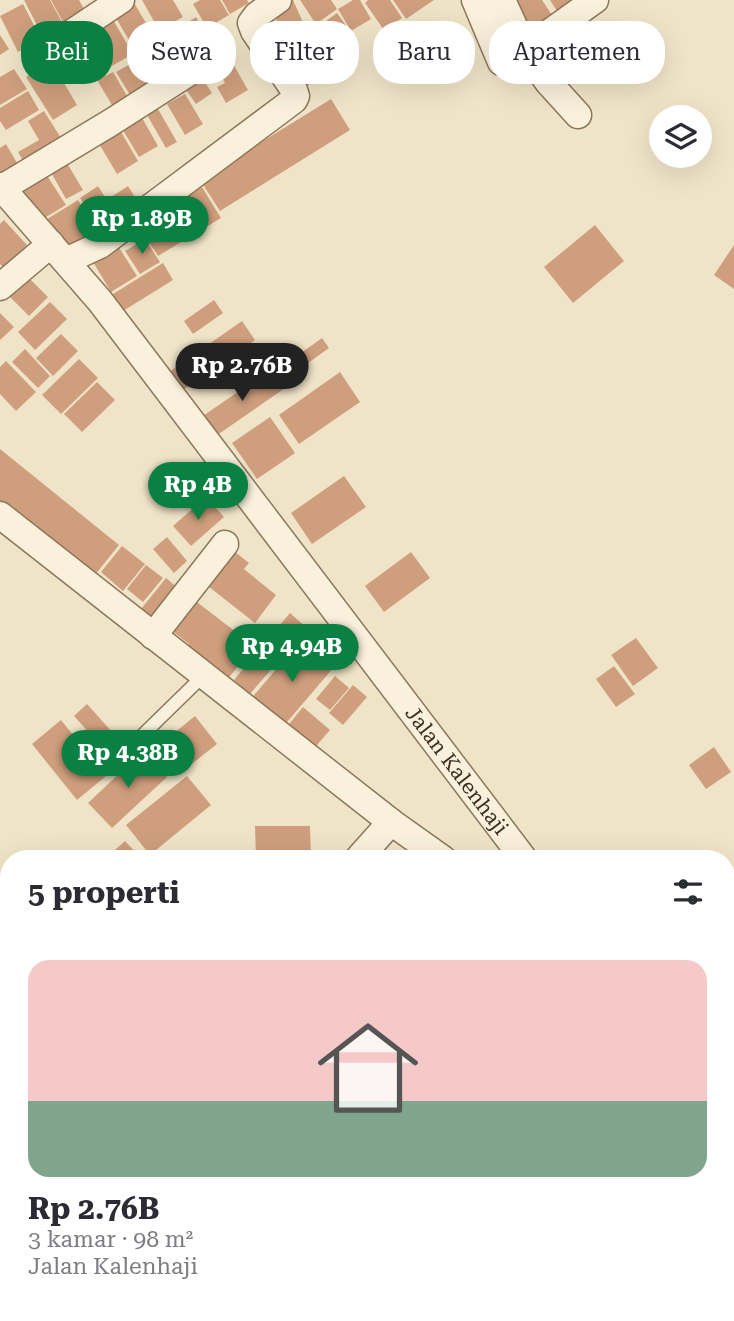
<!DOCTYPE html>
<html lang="id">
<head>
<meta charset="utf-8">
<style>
  body { margin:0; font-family:"Roboto Serif",serif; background:#f2f2f3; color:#2b2b33; height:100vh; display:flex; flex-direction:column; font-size:26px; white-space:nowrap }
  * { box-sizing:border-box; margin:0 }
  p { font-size:23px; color:#7c7c81 }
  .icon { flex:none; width:38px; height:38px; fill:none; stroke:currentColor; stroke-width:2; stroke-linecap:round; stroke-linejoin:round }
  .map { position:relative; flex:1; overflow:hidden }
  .side { position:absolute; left:0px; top:850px; width:735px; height:471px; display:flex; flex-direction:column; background:#fff; border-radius:28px 28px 0 0; box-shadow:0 7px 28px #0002 }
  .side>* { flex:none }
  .hud { position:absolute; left:21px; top:21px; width:693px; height:63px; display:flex; gap:14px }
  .tools { position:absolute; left:649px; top:105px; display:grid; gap:14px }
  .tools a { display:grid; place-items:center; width:63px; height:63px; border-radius:50%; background:#fff; box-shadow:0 7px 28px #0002; font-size:35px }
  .price { position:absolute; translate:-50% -60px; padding:0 16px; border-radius:24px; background:#0b8043; color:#fff; font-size:23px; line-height:46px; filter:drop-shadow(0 2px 4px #0008) }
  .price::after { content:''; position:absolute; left:50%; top:42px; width:21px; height:16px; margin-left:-10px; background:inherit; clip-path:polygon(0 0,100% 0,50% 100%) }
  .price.on { background:#222; color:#fff }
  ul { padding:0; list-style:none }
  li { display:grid; align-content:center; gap:14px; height:371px; padding:0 28px }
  li span { display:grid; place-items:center; height:217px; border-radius:21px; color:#555 }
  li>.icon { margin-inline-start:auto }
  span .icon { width:126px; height:126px; fill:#fffc; stroke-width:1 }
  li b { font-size:30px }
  h2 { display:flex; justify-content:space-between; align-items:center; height:84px; padding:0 28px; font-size:30px }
  .chip { padding:0 24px; border-radius:28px; background:#fff; box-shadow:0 7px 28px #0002; font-size:24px; line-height:63px }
  .chip.on { background:#0b8043; color:#fff }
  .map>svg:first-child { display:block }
</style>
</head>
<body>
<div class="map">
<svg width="734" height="1321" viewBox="0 0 734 1321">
  <rect width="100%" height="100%" fill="#f0e4c8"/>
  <!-- building -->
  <path fill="#cf9f7d" d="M24 0H50L64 26 43 37Z
    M51 0H79L86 13 64 24Z
    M142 0H173L183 17 159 30Z
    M200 0H220L229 15 207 28 193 4Z
    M222 0H247L249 3 230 14Z
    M293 0 305 27 284 37 272 10Z
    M300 0H331L337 9 316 24Z
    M353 0H360L371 19 351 31 338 9Z
    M368 0H390L402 18 384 30 365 3Z
    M393 0H434L406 19Z
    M515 0H542L556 21 534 36 511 3Z
    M550 0H577L560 16Z
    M133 1 156 40 136 52 113 13Z
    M23 4 41 39 18 52 0 16Z
    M270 13 284 40 269 47 256 19Z
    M337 13 350 31 330 45 318 27Z
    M196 17 212 43 173 68 156 42Z
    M112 18 133 54 110 67 89 31Z
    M314 29 335 59 316 73 319 78 301 90 278 58Z
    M0 35 9 49 0 55Z
    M88 35 108 70 92 79 72 45Z
    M71 47 84 69 64 81 51 59Z
    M228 55 248 90 226 103 217 87 225 83 214 63Z
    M139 59 155 87 133 100 116 72Z
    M51 61 77 105 53 120 26 77Z
    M14 69 27 89 0 105V77Z
    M197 70 212 93 196 104 180 81Z
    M113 72 130 101 115 110 97 80Z
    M28 91 39 110 6 130 0 121V108Z
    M185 94 203 124 185 135 167 104Z
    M331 99 350 130 220 211 200 180Z
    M154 102 177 142 166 148 143 108Z
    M44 111 66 146 28 169 18 152 39 140 28 121Z
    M141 116 158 146 139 157 121 127Z
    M117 125 138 161 117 174 95 137Z
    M6 144 20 168 0 177V148Z
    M64 158 83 190 66 199 48 167Z
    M44 171 66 205 41 220 20 185Z
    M98 186 117 216 99 227 80 198Z
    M128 186 141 207 121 219 108 199Z
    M202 187 221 218 158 256 139 226Z
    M78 200 100 237 67 257 44 221Z
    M4 220 27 245 4 268 0 264V224Z
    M595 225 624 261 573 303 544 267Z
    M145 239 160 262 140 274 125 251Z
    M115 241 137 276 111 292 90 257Z
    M734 245V289L714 275Z
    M163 263 173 280 123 311 113 294Z
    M26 275 48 297 29 316 7 294Z
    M214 300 223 313 193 334 184 321Z
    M50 302 67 319 35 350 18 332Z
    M0 313 14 327 0 340Z
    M242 321 255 340 179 393 166 374Z
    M61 334 78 351 53 376 36 358Z
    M322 338 329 348 308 363 301 353Z
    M25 349 50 376 38 388 12 362Z
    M79 359 98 378 61 414 42 395Z
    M6 361 36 392 16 411 0 394V367Z
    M274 367 288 386 210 440 197 420Z
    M340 372 360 402 299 444 279 415Z
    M97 382 115 400 82 432 64 414Z
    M270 417 295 453 257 479 232 443Z
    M0 449 119 545 91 580 0 506Z
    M344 476 366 507 312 544 291 513Z
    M206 497 224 517 191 546 173 526Z
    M167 537 187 561 174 573 153 549Z
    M122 546 145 564 123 591 101 572Z
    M230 548 249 563 244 569 276 595 255 623 204 583Z
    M411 552 430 578 384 612 365 586Z
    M146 565 163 578 143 602 127 589Z
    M166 578 178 588 145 628 133 619Z
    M193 599 254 646 223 685 182 653 189 644 170 629Z
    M290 613 307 628 250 694 234 680Z
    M636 638 658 668 633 686 611 655Z
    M302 639 334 667 282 728 250 700Z
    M614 666 635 694 616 707 596 679Z
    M335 676 349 688 330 710 316 699Z
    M353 685 367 697 343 725 329 713Z
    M87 704 122 743 109 755 74 716Z
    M303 707 330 730 311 752 285 729Z
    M195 716 217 744 179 774 157 747Z
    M61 720 106 776 77 800 32 744Z
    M714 747 731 772 706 789 689 765Z
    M143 751 167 777 112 828 88 803Z
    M187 776 211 805 150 855 126 825Z
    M255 826H310L311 859H256Z
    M125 841 142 859H105Z
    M734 918V945L726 931V922Z
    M726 1103 734 1109V1150L726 1144Z
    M9 1186V1204L0 1194Z"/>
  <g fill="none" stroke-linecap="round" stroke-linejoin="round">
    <!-- service casing -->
    <g stroke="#8d765c" stroke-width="15">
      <path id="service" d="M120 757 204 675"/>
    </g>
    <!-- minor casing -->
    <g stroke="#8d765c" stroke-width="29">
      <g id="minor">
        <path d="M475 0 501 62"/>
        <path d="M502 0 525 50 548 82 578 115"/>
        <path d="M525 50 595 0"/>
        <path d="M40 54 121 0"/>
        <path id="s1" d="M0 186 100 301 524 859"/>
        <path d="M2 188 110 123 210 59"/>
        <path d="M66 261 100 245 294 100 296 96 294 90 254 31 251 23 257 15 278 0"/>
        <path d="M0 287 51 244"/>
        <path d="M0 515 391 822 443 859"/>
        <path d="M153 636 225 544"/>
        <path d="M358 859 391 822"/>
        <path d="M726 998 734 993"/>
        <path d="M726 1065 734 1070"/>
        <path d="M0 1177 9 1170"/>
      </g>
    </g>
    <!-- service -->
    <use href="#service" stroke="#faf1dc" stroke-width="12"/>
    <!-- minor -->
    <use href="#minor" stroke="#faf1dc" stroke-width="26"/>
  </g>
  <g text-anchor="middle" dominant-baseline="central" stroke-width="7" stroke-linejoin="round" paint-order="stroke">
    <!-- street labels -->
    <g font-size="21" fill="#3d2e20" stroke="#f7eed8">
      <text stroke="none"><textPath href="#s1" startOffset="742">Jalan Kalenhaji</textPath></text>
    </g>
  </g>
</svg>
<div class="tools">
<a><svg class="icon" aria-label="layers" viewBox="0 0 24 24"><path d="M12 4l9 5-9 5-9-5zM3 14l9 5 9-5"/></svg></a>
</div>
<b class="price" style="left:142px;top:256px">Rp 1.89B</b>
<b class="price on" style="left:242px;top:403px">Rp 2.76B</b>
<b class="price" style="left:198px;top:522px">Rp 4B</b>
<b class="price" style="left:292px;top:684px">Rp 4.94B</b>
<b class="price" style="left:128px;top:790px">Rp 4.38B</b>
<div class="hud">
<a class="chip on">Beli</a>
<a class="chip">Sewa</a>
<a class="chip">Filter</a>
<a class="chip">Baru</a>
<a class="chip">Apartemen</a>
</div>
<section class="side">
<h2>5 properti<svg class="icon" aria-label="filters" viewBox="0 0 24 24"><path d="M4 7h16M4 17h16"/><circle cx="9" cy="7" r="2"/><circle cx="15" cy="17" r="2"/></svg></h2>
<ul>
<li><span style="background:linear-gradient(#f6c9c9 65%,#7fa58c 0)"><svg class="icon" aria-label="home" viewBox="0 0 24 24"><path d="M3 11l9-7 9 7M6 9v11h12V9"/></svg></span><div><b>Rp 2.76B</b><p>3 kamar · 98 m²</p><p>Jalan Kalenhaji</p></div></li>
</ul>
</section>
</div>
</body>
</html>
